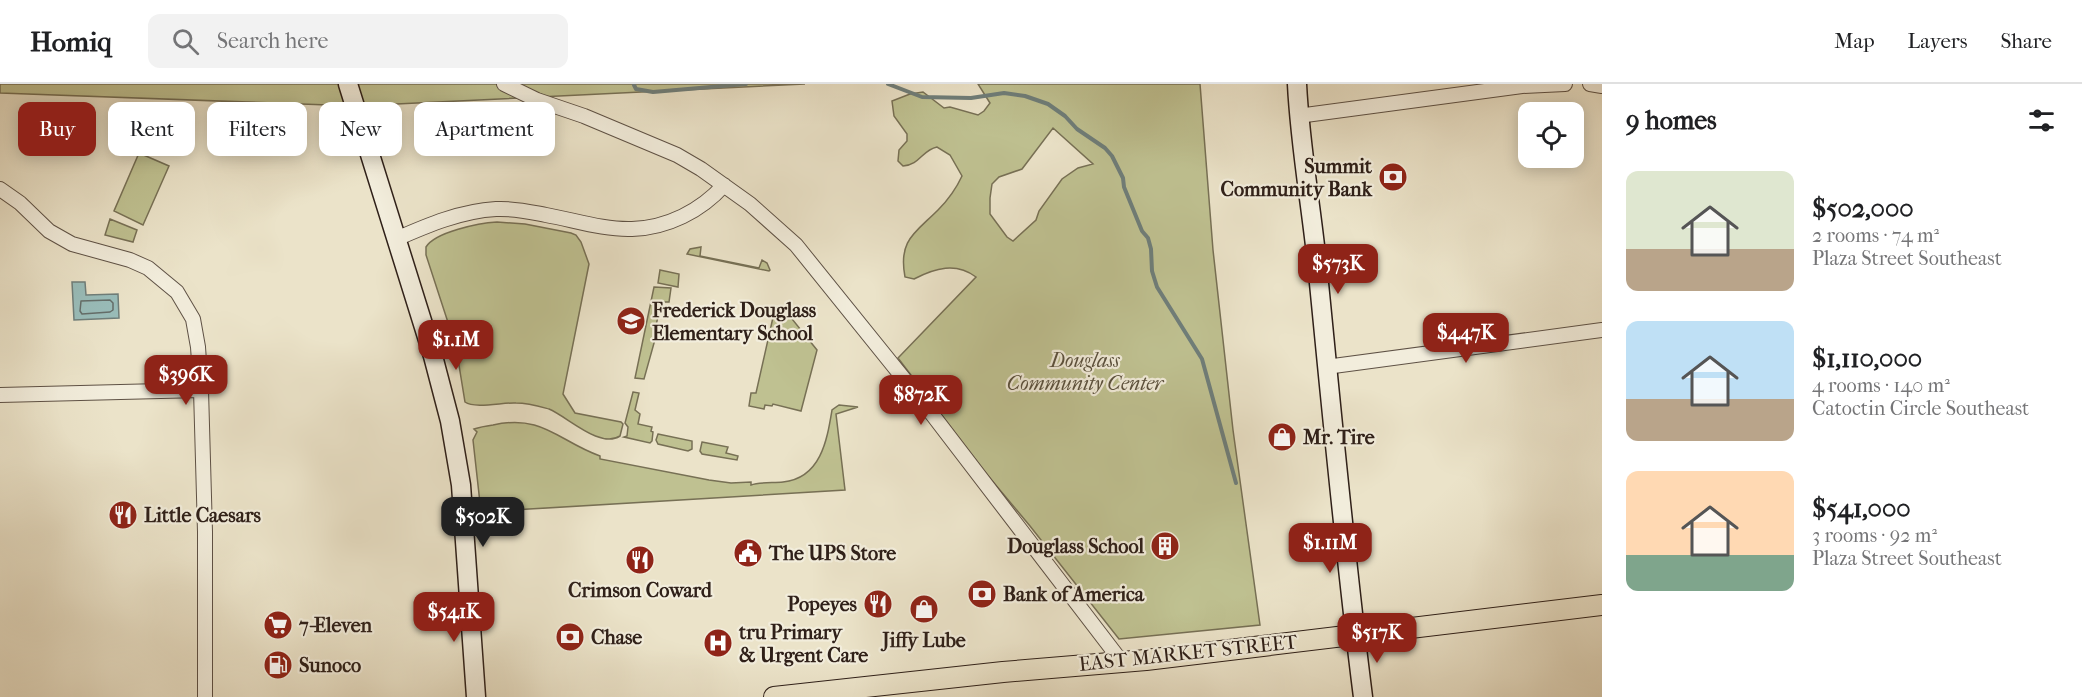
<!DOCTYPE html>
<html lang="en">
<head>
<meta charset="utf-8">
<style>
  body { margin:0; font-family:"IM FELL French Canon",serif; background:#f2f2f2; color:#202124; height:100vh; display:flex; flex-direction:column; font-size:22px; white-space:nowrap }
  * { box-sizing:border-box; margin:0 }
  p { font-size:20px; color:#757577 }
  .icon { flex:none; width:33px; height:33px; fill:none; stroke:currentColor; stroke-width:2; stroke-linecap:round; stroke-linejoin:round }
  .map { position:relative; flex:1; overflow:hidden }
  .panel { display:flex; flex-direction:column; background:#fff; width:480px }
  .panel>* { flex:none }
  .banner { position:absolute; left:18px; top:18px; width:570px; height:54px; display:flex; gap:12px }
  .fabs { position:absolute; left:1518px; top:18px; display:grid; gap:12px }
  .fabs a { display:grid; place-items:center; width:66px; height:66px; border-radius:12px; background:#fff; box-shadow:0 3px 15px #0003; font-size:30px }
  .price { position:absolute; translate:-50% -51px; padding:0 14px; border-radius:12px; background:#8f2418; color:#fff; font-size:20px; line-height:39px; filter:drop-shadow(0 2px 3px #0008) }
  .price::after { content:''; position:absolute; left:50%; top:36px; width:18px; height:14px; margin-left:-9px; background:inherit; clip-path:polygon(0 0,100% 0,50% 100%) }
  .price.current { background:#222; color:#fff }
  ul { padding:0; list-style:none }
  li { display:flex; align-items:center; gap:18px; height:150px; padding:0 24px }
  li span { display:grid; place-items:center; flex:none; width:168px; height:120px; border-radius:12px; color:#555 }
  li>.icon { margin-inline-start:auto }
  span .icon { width:72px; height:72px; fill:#fffc; stroke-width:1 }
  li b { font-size:26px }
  h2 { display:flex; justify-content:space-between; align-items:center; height:72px; padding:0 24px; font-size:26px }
  .pill { padding:0 21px; border-radius:12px; background:#fff; box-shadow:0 3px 15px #0003; font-size:21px; line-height:54px }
  .pill.current { background:#8f2418; color:#fff }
  header { display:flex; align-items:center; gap:36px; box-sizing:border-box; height:84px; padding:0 30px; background:#fff; border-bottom:2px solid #e0e0e0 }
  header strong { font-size:28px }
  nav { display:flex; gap:33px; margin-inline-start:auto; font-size:21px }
  .search { width:420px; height:54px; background:#f2f2f2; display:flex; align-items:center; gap:15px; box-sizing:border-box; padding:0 21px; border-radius:12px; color:#757577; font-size:22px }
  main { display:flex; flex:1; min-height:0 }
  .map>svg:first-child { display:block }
</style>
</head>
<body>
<header>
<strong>Homiq</strong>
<div class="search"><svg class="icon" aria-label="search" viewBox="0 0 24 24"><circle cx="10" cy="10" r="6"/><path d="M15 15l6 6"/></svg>Search here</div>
<nav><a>Map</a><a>Layers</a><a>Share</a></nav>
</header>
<main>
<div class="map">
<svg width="1602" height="613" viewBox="0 0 1602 613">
  <rect width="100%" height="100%" fill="#ebe3c9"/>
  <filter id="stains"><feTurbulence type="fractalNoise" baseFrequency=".00333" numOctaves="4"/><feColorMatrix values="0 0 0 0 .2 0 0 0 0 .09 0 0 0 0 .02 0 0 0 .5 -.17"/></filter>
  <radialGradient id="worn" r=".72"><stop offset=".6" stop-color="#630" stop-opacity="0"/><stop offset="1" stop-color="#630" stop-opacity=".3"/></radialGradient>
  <!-- green -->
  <path fill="#bfc191" stroke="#777055" stroke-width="1.5" fill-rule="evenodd" d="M0 0H805L355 22 0 9Z
    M978 0H1200L1213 166 1233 346 1260 541 1119 555 1030 442 984 387 898 274 976 193C956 178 935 184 914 195L905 193C898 156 915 149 938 126 948 116 956 105 962 92L950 71 937 63C922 66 920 81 903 82L898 77 899 66 907 57V50L894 32 892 17 910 10 923 8 944 24 950 23 978 31 984 27 990 19ZM1053 44 1093 80 1078 84 1062 95 1039 127 1036 136 1013 157 1007 153 990 130V114L992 100 999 93 1022 85Z
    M139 69 169 82 143 141 114 127Z
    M110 135 137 146 133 158 105 151Z
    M497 138 525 140 571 149 576 151 581 158 589 180 563 310 575 329 621 338 623 340 620 352C600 365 568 333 549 325 538 322 528 319 516 319 504 318 475 325 465 318L456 263 426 171V163C435 148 479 139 497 138Z
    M701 163 700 172 759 184 762 176 767 179 770 186 769 187 687 170 690 165Z
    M660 186 679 190 678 203 658 199Z
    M654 203 671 204 669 218H661L654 251 656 252 644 295 635 294Z
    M774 229 793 233 792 235 817 266 801 327 773 320 772 322 765 321 764 325 749 322 751 309H756Z
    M633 308 639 309 635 326 640 330 638 340 652 343 651 347 653 348 652 357 650 359 624 353 627 352 628 343 625 339Z
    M839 321 858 323 836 330 845 406 481 428 473 356 477 348 474 345C480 343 486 342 493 341 543 330 558 357 600 372V375L709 396 731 399 751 398V401C759 398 773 399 783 398 821 394 827 356 832 326Z
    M658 350 692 357V365L688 367 658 360 656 356Z
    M702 358 728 363 726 369 738 372 737 376 702 370 700 367Z"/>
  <!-- water -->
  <path fill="#99bdba" stroke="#6f7e7a" stroke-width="1.5" d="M72 198H85L86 211 118 210 119 234 74 236Z"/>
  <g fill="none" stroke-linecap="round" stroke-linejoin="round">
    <!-- shore -->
    <path stroke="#646e6a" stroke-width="1.5" d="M81 217 110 216 113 219V226L110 228 82 230 80 227Z"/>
    <!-- stream -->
    <path stroke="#6f7e7a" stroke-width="4" d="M888 0 922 13 971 14 1004 9 1025 12 1048 20 1065 32 1077 45 1105 64 1112 72 1123 94 1124 103 1142 147 1148 154 1151 165 1152 187 1157 203 1202 275 1236 399
      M634 1 636 5 653 8 746 0"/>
    <!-- street casing -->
    <g stroke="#5e5145" stroke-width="16">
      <path id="street" d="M504 0 537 16 584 32 677 71 701 85 750 120 796 161 925 321 1121 577
        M1590 0 1602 2
        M1298 32 1522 2 1565 0
        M0 105 20 119 49 147 72 160 130 176 148 184 177 208 193 235 198 263 201 306 205 448V613
        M396 155C428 141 461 127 496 125 513 124 530 128 546 131 574 136 604 146 632 145 667 144 701 127 724 101
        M1326 283 1602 246
        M0 311 201 306"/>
    </g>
    <!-- secondary casing -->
    <g stroke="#2f2019" stroke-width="21">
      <path id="secondary" d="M348 0 433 272 450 337 461 401 476 613
        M1297 0C1300 63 1312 126 1318 189 1332 331 1345 472 1363 613"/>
    </g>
    <!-- primary casing -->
    <g stroke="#2f2019" stroke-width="22">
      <path id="primary" d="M774 613 1003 588 1146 576 1602 521"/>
    </g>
    <!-- street -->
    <use href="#street" stroke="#f2eddc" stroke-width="14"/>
    <!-- secondary -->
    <use href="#secondary" stroke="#f2eddc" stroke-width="18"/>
    <!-- primary -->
    <use href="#primary" stroke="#ebe3c9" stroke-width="20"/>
  </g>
  <!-- icons -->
  <defs>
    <g id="bank-disc" transform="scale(1.5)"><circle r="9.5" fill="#8f2418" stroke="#f2eddc"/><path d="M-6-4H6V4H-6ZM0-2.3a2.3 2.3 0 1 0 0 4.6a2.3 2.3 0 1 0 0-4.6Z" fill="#fff"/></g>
    <g id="school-disc" transform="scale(1.5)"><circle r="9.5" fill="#8f2418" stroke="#f2eddc"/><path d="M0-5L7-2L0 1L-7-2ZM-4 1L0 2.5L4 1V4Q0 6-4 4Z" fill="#fff"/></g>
    <g id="shop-disc" transform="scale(1.5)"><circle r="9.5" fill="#8f2418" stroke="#f2eddc"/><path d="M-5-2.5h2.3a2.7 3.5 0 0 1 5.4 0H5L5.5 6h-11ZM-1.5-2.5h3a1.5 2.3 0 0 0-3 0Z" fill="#fff"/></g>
    <g id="restaurant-disc" transform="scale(1.5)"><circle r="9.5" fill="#8f2418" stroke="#f2eddc"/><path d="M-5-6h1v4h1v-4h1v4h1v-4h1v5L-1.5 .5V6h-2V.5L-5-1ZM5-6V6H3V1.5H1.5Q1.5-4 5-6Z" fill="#fff"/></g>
    <g id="building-disc" transform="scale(1.5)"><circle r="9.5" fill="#8f2418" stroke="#f2eddc"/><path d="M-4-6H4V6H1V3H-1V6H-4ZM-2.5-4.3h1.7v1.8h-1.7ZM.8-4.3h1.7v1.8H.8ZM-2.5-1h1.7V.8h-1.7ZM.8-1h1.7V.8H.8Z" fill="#fff"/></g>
    <g id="civic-disc" transform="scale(1.5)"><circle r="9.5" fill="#8f2418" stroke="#f2eddc"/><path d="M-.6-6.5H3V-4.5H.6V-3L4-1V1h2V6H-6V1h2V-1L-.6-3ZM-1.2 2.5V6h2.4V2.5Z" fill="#fff"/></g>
    <g id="supermarket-disc" transform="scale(1.5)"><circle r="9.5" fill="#8f2418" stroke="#f2eddc"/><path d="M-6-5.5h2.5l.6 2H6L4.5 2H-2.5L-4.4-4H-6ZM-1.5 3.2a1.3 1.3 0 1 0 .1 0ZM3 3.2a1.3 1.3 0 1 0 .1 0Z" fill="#fff"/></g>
    <g id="hospital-disc" transform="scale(1.5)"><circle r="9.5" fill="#8f2418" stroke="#f2eddc"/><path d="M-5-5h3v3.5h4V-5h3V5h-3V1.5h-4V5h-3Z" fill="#fff"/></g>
    <g id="fuel-disc" transform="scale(1.5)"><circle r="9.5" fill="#8f2418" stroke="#f2eddc"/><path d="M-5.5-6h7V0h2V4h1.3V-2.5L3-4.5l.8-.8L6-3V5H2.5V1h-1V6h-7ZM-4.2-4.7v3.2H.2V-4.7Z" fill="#fff"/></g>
  </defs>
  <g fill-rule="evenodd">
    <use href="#bank-disc" x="1393" y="93"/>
    <use href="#school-disc" x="631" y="237"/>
    <use href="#shop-disc" x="1282" y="353"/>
    <use href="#restaurant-disc" x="123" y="431"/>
    <use href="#building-disc" x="1165" y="462"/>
    <use href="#civic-disc" x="748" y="469"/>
    <use href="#restaurant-disc" x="640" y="476"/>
    <use href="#bank-disc" x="982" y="510"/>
    <use href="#restaurant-disc" x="878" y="520"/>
    <use href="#shop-disc" x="924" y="525"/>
    <use href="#supermarket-disc" x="278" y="541"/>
    <use href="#bank-disc" x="570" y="553"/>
    <use href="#hospital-disc" x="718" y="559"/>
    <use href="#fuel-disc" x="278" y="581"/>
  </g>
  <g text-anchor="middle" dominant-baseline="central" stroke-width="4.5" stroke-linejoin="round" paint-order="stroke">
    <!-- poi labels -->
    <g font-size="20" font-weight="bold" fill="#2f2019" stroke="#f2eddc" text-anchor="start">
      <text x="1372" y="82" text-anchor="end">Summit<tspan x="1372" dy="23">Community Bank</tspan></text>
      <text x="652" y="226">Frederick Douglass<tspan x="652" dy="23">Elementary School</tspan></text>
      <text x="1303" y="353">Mr. Tire</text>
      <text x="144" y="431">Little Caesars</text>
      <text x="1144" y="462" text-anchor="end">Douglass School</text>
      <text x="769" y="469">The UPS Store</text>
      <text x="640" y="506" text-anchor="middle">Crimson Coward</text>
      <text x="1003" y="510">Bank of America</text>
      <text x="857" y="520" text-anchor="end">Popeyes</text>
      <text x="299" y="541">7-Eleven</text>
      <text x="739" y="548">tru Primary<tspan x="739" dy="23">&amp; Urgent Care</tspan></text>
      <text x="591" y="553">Chase</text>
      <text x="924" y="556" text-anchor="middle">Jiffy Lube</text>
      <text x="299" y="581">Sunoco</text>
    </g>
    <!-- park labels -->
    <g font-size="20" font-style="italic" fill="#5a503d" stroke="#f2eddc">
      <text x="1085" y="276">Douglass<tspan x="1085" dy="23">Community Center</tspan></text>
    </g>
    <!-- street labels -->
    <g font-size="20" fill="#2f2019" stroke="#f2eddc">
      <text transform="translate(1188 569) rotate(-6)">EAST MARKET STREET</text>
    </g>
  </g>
  <rect width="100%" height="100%" filter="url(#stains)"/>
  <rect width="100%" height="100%" fill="url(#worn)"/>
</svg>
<div class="fabs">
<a><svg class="icon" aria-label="locate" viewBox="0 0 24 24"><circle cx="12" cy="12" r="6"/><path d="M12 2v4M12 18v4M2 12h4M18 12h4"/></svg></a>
</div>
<b class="price" style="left:1338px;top:211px">$573K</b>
<b class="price" style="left:1466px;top:280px">$447K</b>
<b class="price" style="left:456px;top:287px">$1.1M</b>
<b class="price" style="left:186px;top:322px">$396K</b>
<b class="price" style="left:921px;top:342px">$872K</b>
<b class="price current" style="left:483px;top:464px">$502K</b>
<b class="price" style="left:1330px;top:490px">$1.11M</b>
<b class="price" style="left:454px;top:559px">$541K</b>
<b class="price" style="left:1377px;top:580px">$517K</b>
<div class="banner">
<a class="pill current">Buy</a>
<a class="pill">Rent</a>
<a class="pill">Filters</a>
<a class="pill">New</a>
<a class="pill">Apartment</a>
</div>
</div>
<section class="panel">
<h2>9 homes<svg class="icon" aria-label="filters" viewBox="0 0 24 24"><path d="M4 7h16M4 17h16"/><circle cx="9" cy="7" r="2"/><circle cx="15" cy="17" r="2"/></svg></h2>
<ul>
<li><span style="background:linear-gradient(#dfe7d0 65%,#b9a48a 0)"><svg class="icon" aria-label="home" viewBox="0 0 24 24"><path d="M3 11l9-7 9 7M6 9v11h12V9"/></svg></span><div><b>$502,000</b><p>2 rooms · 74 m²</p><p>Plaza Street Southeast</p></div></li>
<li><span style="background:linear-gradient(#bfe0f5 65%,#b9a48a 0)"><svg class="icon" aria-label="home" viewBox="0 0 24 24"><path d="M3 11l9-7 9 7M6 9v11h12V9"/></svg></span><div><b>$1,110,000</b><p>4 rooms · 140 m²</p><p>Catoctin Circle Southeast</p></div></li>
<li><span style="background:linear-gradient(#ffd9b3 70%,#7fa58c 0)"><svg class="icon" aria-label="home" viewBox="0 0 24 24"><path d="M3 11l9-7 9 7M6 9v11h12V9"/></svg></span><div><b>$541,000</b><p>3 rooms · 92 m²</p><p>Plaza Street Southeast</p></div></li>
</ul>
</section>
</main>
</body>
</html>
